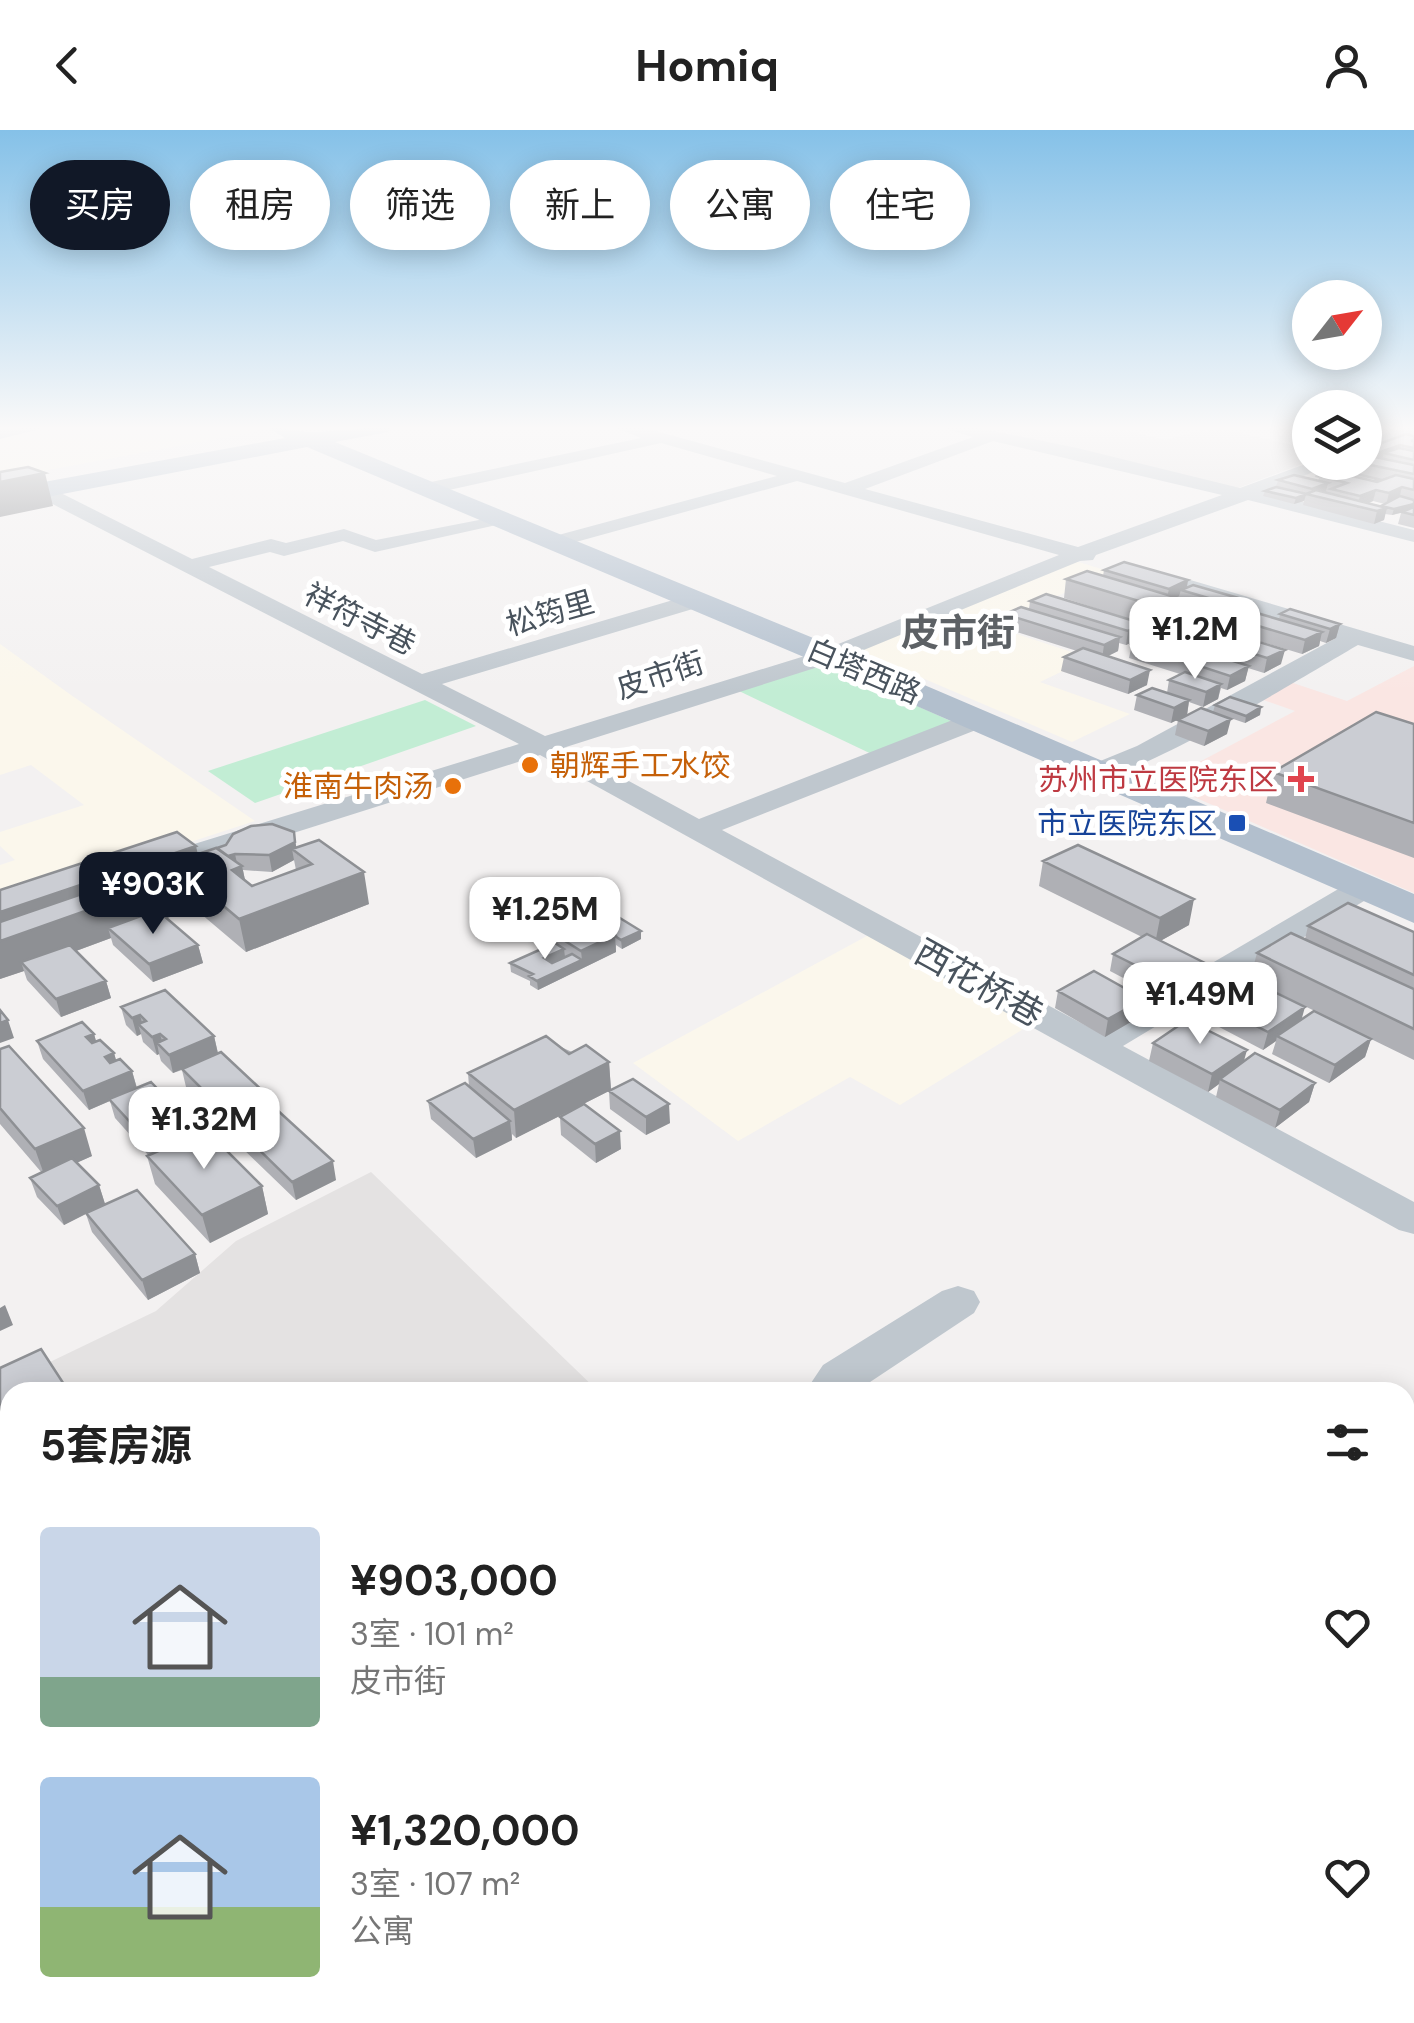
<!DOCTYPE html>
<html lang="zh">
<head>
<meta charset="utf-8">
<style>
  body { margin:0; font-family:"DM Sans","Noto Sans SC",sans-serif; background:#f2f2f2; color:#222; height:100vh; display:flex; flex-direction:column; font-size:38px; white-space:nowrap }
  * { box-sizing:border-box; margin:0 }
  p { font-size:32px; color:#767676 }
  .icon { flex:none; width:55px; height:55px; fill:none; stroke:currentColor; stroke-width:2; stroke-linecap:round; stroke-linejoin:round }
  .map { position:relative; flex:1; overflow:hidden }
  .panel { position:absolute; left:0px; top:1252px; width:1415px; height:642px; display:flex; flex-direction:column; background:#fff; border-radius:30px 30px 0 0; box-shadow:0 5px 25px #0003 }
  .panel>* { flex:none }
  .top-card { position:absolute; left:30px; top:30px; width:1355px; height:90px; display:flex; gap:20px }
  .needle { width:65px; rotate:59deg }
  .fabs { position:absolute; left:1292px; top:150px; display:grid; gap:20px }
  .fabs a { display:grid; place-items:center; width:90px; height:90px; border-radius:50%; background:#fff; box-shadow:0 5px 25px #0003; font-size:50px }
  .price { position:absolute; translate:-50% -85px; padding:0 22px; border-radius:20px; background:#fff; color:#222; font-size:32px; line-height:65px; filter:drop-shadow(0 2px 5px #0008) }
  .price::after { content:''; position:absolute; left:50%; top:60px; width:30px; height:22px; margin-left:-15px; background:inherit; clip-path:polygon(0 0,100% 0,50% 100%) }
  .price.selected { background:#111827; color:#fff }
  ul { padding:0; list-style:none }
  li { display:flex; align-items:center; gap:30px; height:250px; padding:0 40px }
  li span { display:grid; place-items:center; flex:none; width:280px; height:200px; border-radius:10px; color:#555 }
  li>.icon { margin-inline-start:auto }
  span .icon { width:120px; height:120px; fill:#fffc; stroke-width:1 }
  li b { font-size:42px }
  h2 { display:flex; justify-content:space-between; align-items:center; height:120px; padding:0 40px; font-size:42px }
  .pill { padding:0 35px; border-radius:45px; background:#fff; box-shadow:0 5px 25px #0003; font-size:35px; line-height:90px }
  .pill.selected { background:#111827; color:#fff }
  header { display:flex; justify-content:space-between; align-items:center; height:130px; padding:0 40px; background:#fff; font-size:45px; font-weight:700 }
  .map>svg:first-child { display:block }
</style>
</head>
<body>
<header><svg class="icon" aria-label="back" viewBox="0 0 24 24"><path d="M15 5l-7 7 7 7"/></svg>Homiq<svg class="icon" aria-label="person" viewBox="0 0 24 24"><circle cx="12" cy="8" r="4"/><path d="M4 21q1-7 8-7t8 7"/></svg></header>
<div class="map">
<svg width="1414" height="1893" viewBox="0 0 1414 1893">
  <rect width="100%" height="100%" fill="#f3f1f1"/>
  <!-- commercial -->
  <path fill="#fbf7ec" d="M47 297H252L259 301 0 349V305Z
    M1075 431 1115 443 986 494 1090 528 1040 552 1130 584 1072 612 857 520Z
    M0 514 71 565 255 691 0 774V735L15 730 0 716V702L84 675 31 635 0 645Z
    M876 801 1038 890 900 975 850 947 738 1011 633 933Z"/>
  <!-- education -->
  <path fill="#e4e2e2" d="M1034 297H1113L1165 310 1214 297 1310 319V331L1230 361 1007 304Z
    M371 1042 599 1262H10V1721L0 1730V1256L156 1181 236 1111Z"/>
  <!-- medical -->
  <path fill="#fae6e3" d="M1414 536V763L1185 663 1200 654 1175 645 1295 581 1249 565 1281 549 1347 571Z"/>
  <!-- green -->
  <path fill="#c2edd4" d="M820 535 830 537 962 596 880 628 739 561Z
    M425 570 476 596 255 673 208 641Z"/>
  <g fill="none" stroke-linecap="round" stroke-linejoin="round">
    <!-- minor -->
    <path fill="#bfc7ce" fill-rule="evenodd" d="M48 297 0 309V299Z
      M614 297H641L845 353 973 307 940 297H974L1077 318 1240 358 1311 332H1338L1264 362 1414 400V412L1248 370 1096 425 1093 430 1080 431 837 531 566 617 699 689 968 584H986L990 590 986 596 722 700 1096 901 1352 751H1374L1379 758 1374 765 1123 916 1414 1072V1104L1399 1100 540 625 161 745H139L135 738 139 731 519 614 35 365V357H49L192 429 271 409 286 413 344 399 376 410 510 384V392L375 422 343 411 284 426 270 422 209 437 422 544 690 465H706L709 470 706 475 442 554 545 606 821 521 1059 425 797 351 565 415H551V407L777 346 661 313 431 364 422 358 431 352 641 308ZM993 311 1222 365 1078 417 865 359Z
      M1401 297H1414V304L1365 323V312Z
      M1187 449 1414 516V531L1358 515C1314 540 1126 657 1088 648L1084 642 1088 636 1137 616 1336 508 1179 461 1176 456Z
      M958 1156 974 1161 980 1172 974 1183 855 1262H805L823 1235 942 1161Z
      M10 1847V1885H42L39 1893H0V1851Z"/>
    <!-- major -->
    <path fill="#b2bfcd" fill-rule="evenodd" d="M267 297C284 297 301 303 316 302 341 301 365 297 391 297L388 302 335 312 840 519 1414 764V793L818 533 307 317 0 376V360L285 308Z
      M1414 1771V1866L1405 1870V1775Z
      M1311 1885H1405L1402 1893H1308Z"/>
  </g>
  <!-- wall -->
  <path fill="#afb0b5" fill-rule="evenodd" d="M1414 305V398L1398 394 1401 383 1392 385 1385 384 1384 390 1374 394 1303 375 1304 371 1294 374 1263 366 1265 361 1276 357 1278 350 1318 351 1319 348 1315 347 1318 336ZM1373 371 1385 374 1381 376 1369 373Z
    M1104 440 1188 450 1187 457 1235 467 1233 476 1279 489 1280 484 1340 494 1336 508 1326 513 1320 511 1319 516 1302 524 1206 495 1208 483 1194 478 1192 491 1281 534 1264 543 1248 538 1245 551 1227 560 1221 558 1218 569 1203 577 1189 572 1187 585 1171 593 1134 580 1137 565 1167 563 1169 550 1180 544 1129 528 1132 514 1167 510 1169 502 1064 468 1066 449 1103 446Z
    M1030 471 1144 494 1141 508 1126 515 1119 513 1118 521 1108 526 1147 555 1128 564 1061 541 1064 527 1077 521 1004 498 1005 484 1029 479Z
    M1215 575 1261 577 1260 585 1245 593 1213 582Z
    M1178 590 1227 604 1204 616 1175 605Z
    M1414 594V728L1266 673 1273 642Z
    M297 718 369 774 246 822 194 778 167 788 198 815 203 833 153 852 113 815 111 808 76 821 106 851 111 868 61 887 27 850 24 841 0 849V760L197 724ZM294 730 296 740 252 756 245 750 243 740 272 742Z
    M1043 731 1189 795 1160 811 1203 832 1199 849 1165 870 1110 841 1113 824 1142 807 1039 756Z
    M597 794 641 809 622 819 616 815V822L538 860 530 855V851L511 842 510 833 555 813 554 804Z
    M1308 796 1414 802V930L1371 909 1365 927 1329 953 1272 924 1276 911 1263 920 1202 888 1206 870 1302 889 1333 890 1250 849 1257 823 1305 809Z
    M1058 861 1141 886 1105 907 1055 878Z
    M121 877 214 906 218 923 269 981 336 1050 296 1070 239 1015 235 998 229 1001 186 957 182 940 173 943 161 931 159 924 157 925 143 912 141 904 137 906 126 895Z
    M94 904 96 911 114 923 116 930 132 941 137 958 193 996 195 1004 262 1056 268 1084 210 1113 155 1054 147 1026H149L115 988 110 971 89 980 43 929 37 911Z
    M1153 913 1243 932 1315 953 1309 972 1275 998 1216 967 1219 954 1208 962 1149 931Z
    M561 917 572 922 609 932 611 960 516 1008 512 1004V1010L476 1028 431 989 428 971 469 957 468 943Z
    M0 919 92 1026 76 1033 99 1055 105 1074 195 1124 200 1143 148 1170 92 1102 86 1084 64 1095 37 1067 30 1048 42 1043 0 994Z
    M609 961 670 993 646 1005 610 979Z
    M560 987 621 1019 596 1033 561 1005Z
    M0 1238 10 1262V1319L0 1302Z"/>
  <!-- shaded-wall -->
  <path fill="#8e9094" d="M1400 315 1397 326 1384 323 1382 331 1369 326Z
    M1352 332 1350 343 1333 349H1330L1332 339Z
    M45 343 53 376 0 387V352Z
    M1328 353 1325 365H1311L1312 359Z
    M1402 357 1399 369 1386 375 1389 363Z
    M1376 360 1373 371 1357 378 1360 366Z
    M1306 365 1304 371 1294 374 1296 368Z
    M1414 374V379L1392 385 1394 379Z
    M1387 378 1384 390 1374 394 1377 381Z
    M1188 450 1186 462 1181 460 1179 466 1166 472 1169 459Z
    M1235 467 1232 480 1219 486 1222 472Z
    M1195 473 1191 493 1172 498 1175 482Z
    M1144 494 1141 508 1126 515 1128 501Z
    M1340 494 1336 508 1326 513 1330 499Z
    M1322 502 1319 516 1302 524 1305 510Z
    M1120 507 1118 521 1102 529 1104 515Z
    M1285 520 1281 534 1264 543 1267 528Z
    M1249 536 1245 551 1227 560 1230 546Z
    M1150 540 1147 555 1128 564 1130 550Z
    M1221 554 1218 569 1203 577 1206 562Z
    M1189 570 1187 585 1171 593 1174 578Z
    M1261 577 1260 585 1245 593 1246 586Z
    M1231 589 1227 604 1204 616 1208 601Z
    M294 702 298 728 297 723 292 719 294 730 272 742 269 725Z
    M196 716 203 748 187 745 194 778 118 806 108 798 111 808 27 839 21 832 24 841 0 849V782Z
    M235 724 238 738 242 736 249 769 207 734Z
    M364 742 369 774 246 822 239 789Z
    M1194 769 1189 795 1155 814 1160 788Z
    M641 801V809L622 819 621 810Z
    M615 805 616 822 538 860 537 851 582 830 581 821Z
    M198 815 203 833 153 852 149 834Z
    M564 819 565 827 545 837 544 828Z
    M1203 832 1199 849 1165 870 1169 852Z
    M106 851 111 868 61 887 56 869Z
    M1144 869 1141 886 1105 907 1108 889Z
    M1305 877 1300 895 1277 906 1276 911 1263 920 1268 902Z
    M140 885 144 900 138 894 141 904 137 906 132 888Z
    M8 890 14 908 0 913V893Z
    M94 904 99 922 86 907Z
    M160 904 165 921 157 913 159 924 157 925 152 907Z
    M214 906 218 924 173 943 169 925Z
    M1371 909 1365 927 1329 953 1335 935Z
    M1247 920 1242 938 1220 949 1219 954 1208 962 1212 944Z
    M114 923 119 941 105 927Z
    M609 932 611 960 516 1008 514 980Z
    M132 941 137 959 89 980 83 961Z
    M1315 953 1309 972 1275 998 1280 980Z
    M266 964 270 983 229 1001 225 982Z
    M669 974 670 993 646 1005V987Z
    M510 991 512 1010 476 1028 473 1009Z
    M193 996 198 1015 156 1034 151 1015Z
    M84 998 92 1026 45 1047 35 1019Z
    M620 1001 621 1019 596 1033 595 1014Z
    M333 1031 336 1050 296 1070 292 1052Z
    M99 1055 105 1074 64 1095 57 1076Z
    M262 1056 268 1084 210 1113 202 1085Z
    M195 1124 200 1143 148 1170 142 1150Z
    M5 1175 13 1195 0 1201V1178Z"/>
  <!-- building -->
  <path fill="#cbcdd3" stroke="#8e9094" stroke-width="2.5" d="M1406 304 1414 306V310L1411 311H1414V318L1400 315 1369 326 1414 335V344L1356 332H1365V319Z
    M1399 318 1414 321V330L1384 323Z
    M1327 332H1351L1332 339 1318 336Z
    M28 337 45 343 0 352V342Z
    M1332 341 1377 352 1396 345 1414 349V360L1402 357 1389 363 1376 360 1360 366 1331 359 1347 353 1320 346Z
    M1356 344 1378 349 1373 351 1352 346Z
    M1294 345 1328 353 1312 359 1278 350Z
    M1276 357 1307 364 1296 368 1265 361Z
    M1316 360 1387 378 1377 381 1306 364Z
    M1400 366 1414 370V374L1394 379 1381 376Z
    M1414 377V385L1402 382Z
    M1124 432 1188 450 1169 459 1104 440Z
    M1087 441 1195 473 1175 482 1066 449Z
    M1193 455 1235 467 1222 472 1181 460Z
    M1046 464 1144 494 1128 501 1030 471Z
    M1226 474 1322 502 1305 510 1208 481Z
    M1021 477 1120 507 1104 515 1005 484Z
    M1290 479 1340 494 1330 499 1280 484Z
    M1188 490 1285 520 1267 528 1170 498Z
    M1151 505 1249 536 1230 546 1132 514Z
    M1083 518 1150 540 1130 550 1064 527Z
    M1185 542 1221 554 1206 562 1169 550Z
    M1152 558 1189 570 1174 578 1137 565Z
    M1230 567 1261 577 1246 586 1215 575Z
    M1201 578 1231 589 1208 601 1178 590Z
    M1376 582 1414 594V693L1273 642Z
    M272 694 294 702 295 712 269 725 235 724 228 726 217 718 226 715 233 704 251 696Z
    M177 702 196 716 0 782V760Z
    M319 710 364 742 239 789 187 745 0 811V792L216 718 242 736 232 740 252 756 312 734 292 719Z
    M1078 715 1194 769 1160 788 1043 731Z
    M1348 773 1414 802V845L1308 796Z
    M157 780 198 815 149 834 108 798Z
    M615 785 641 801 621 810 597 794Z
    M588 789 615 805 581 821 554 804Z
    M1291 803 1414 859V899L1257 823Z
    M1147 804 1203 832 1169 852 1113 824Z
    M555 813 564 819 544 828 552 833 572 824 582 830 537 851 529 846 533 844 510 833Z
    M70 815 106 851 56 869 21 832Z
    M1094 841 1144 869 1108 889 1058 861Z
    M1244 847 1305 877 1268 902 1206 870Z
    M165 860 214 906 169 925 157 913 166 909 160 904 152 907 138 894 146 891 140 885 132 888 121 877Z
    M0 880 8 890 0 893Z
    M1314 881 1371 909 1335 935 1277 906Z
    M1187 890 1247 920 1212 944 1153 913Z
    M82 892 94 904 86 907 92 913 100 910 114 923 105 927 110 933 120 929 132 941 83 961 37 911Z
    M546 906 569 924 586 915 609 932 514 980 468 943Z
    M9 916 84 998 35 1019 0 978V919Z
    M221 922 266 964 225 982 182 939Z
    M1255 923 1315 953 1280 980 1220 949Z
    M633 949 669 974 646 987 609 961Z
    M151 952 193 996 151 1015 109 969Z
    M465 953 510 991 473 1009 428 971Z
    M584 974 620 1001 595 1014 560 987Z
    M275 978 333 1031 292 1052 235 996Z
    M206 1000 262 1056 202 1085 147 1026Z
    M72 1028 99 1055 57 1076 30 1048Z
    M137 1060 195 1124 142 1150 86 1083Z
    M41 1219 69 1262H10V1309L0 1291V1238Z"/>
  <!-- sky -->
  <linearGradient id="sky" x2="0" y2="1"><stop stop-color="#85c1e8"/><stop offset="0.53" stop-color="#faf9f9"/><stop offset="1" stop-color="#faf9f9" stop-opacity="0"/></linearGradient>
  <rect width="1414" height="562" fill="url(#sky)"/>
  <!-- markers -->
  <g fill="#e8710a" stroke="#fff" stroke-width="4">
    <circle cx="530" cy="635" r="10"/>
    <circle cx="453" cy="656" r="10"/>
  </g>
  <path fill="#e0444e" stroke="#fff" stroke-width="4" d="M1296 634h10v10h10v10h-10v10h-10v-10h-10v-10h10z"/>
  <rect fill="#1a4fb4" stroke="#fff" stroke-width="4" x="1227" y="683" width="20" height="20" rx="5"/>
  <g text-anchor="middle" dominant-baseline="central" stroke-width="10" stroke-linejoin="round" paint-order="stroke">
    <!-- far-street labels -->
    <g font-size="30" fill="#49535d" stroke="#fff">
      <text transform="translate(550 483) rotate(-16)">松筠里</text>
      <text transform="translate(360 489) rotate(27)">祥符寺巷</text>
      <text transform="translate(864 541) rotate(23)">白塔西路</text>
      <text transform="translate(660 545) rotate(-18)">皮市街</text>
    </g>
    <!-- far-food labels -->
    <g font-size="30" fill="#c56008" stroke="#fff" text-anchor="start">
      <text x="550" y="635">朝辉手工水饺</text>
      <text x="433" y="656" text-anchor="end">淮南牛肉汤</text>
    </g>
    <!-- far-health labels -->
    <g font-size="30" fill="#be3a42" stroke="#fff" text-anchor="end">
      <text x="1278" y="649">苏州市立医院东区</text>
    </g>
    <!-- far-transit labels -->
    <g font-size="30" fill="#164399" stroke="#fff" text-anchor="end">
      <text x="1217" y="693">市立医院东区</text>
    </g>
    <!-- street labels -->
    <g font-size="35" fill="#49535d" stroke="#fff">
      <text transform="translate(979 853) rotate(29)">西花桥巷</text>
    </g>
    <!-- far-district labels -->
    <g font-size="38" font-weight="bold" fill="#5d6165" stroke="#fff">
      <text x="958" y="503">皮市街</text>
    </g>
  </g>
</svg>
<div class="fabs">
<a><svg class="needle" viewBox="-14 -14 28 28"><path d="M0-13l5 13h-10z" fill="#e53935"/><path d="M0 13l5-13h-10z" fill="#767676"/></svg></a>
<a><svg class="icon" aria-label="layers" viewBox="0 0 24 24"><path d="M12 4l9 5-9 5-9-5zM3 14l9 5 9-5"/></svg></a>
</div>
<b class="price" style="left:1195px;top:552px">¥1.2M</b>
<b class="price selected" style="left:153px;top:807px">¥903K</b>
<b class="price" style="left:545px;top:832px">¥1.25M</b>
<b class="price" style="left:1200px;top:917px">¥1.49M</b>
<b class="price" style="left:204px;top:1042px">¥1.32M</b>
<div class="top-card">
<a class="pill selected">买房</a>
<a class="pill">租房</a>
<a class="pill">筛选</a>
<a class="pill">新上</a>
<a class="pill">公寓</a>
<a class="pill">住宅</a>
</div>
<section class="panel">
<h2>5套房源<svg class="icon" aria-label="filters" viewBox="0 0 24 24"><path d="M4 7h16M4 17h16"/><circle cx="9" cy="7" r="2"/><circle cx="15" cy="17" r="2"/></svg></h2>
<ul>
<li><span style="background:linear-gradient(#c9d6e8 75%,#7fa58c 0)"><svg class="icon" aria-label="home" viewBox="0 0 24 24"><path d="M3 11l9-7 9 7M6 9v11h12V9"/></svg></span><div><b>¥903,000</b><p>3室 · 101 m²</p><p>皮市街</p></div><svg class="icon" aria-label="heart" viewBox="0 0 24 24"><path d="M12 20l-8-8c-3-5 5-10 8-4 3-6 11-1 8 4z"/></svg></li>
<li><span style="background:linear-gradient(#a9c7e8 65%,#8fb573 0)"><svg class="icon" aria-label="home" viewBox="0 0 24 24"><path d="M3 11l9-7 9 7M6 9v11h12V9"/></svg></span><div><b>¥1,320,000</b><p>3室 · 107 m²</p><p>公寓</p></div><svg class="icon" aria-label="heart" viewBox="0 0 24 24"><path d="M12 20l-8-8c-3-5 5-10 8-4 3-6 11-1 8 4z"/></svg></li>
</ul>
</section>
</div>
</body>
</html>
